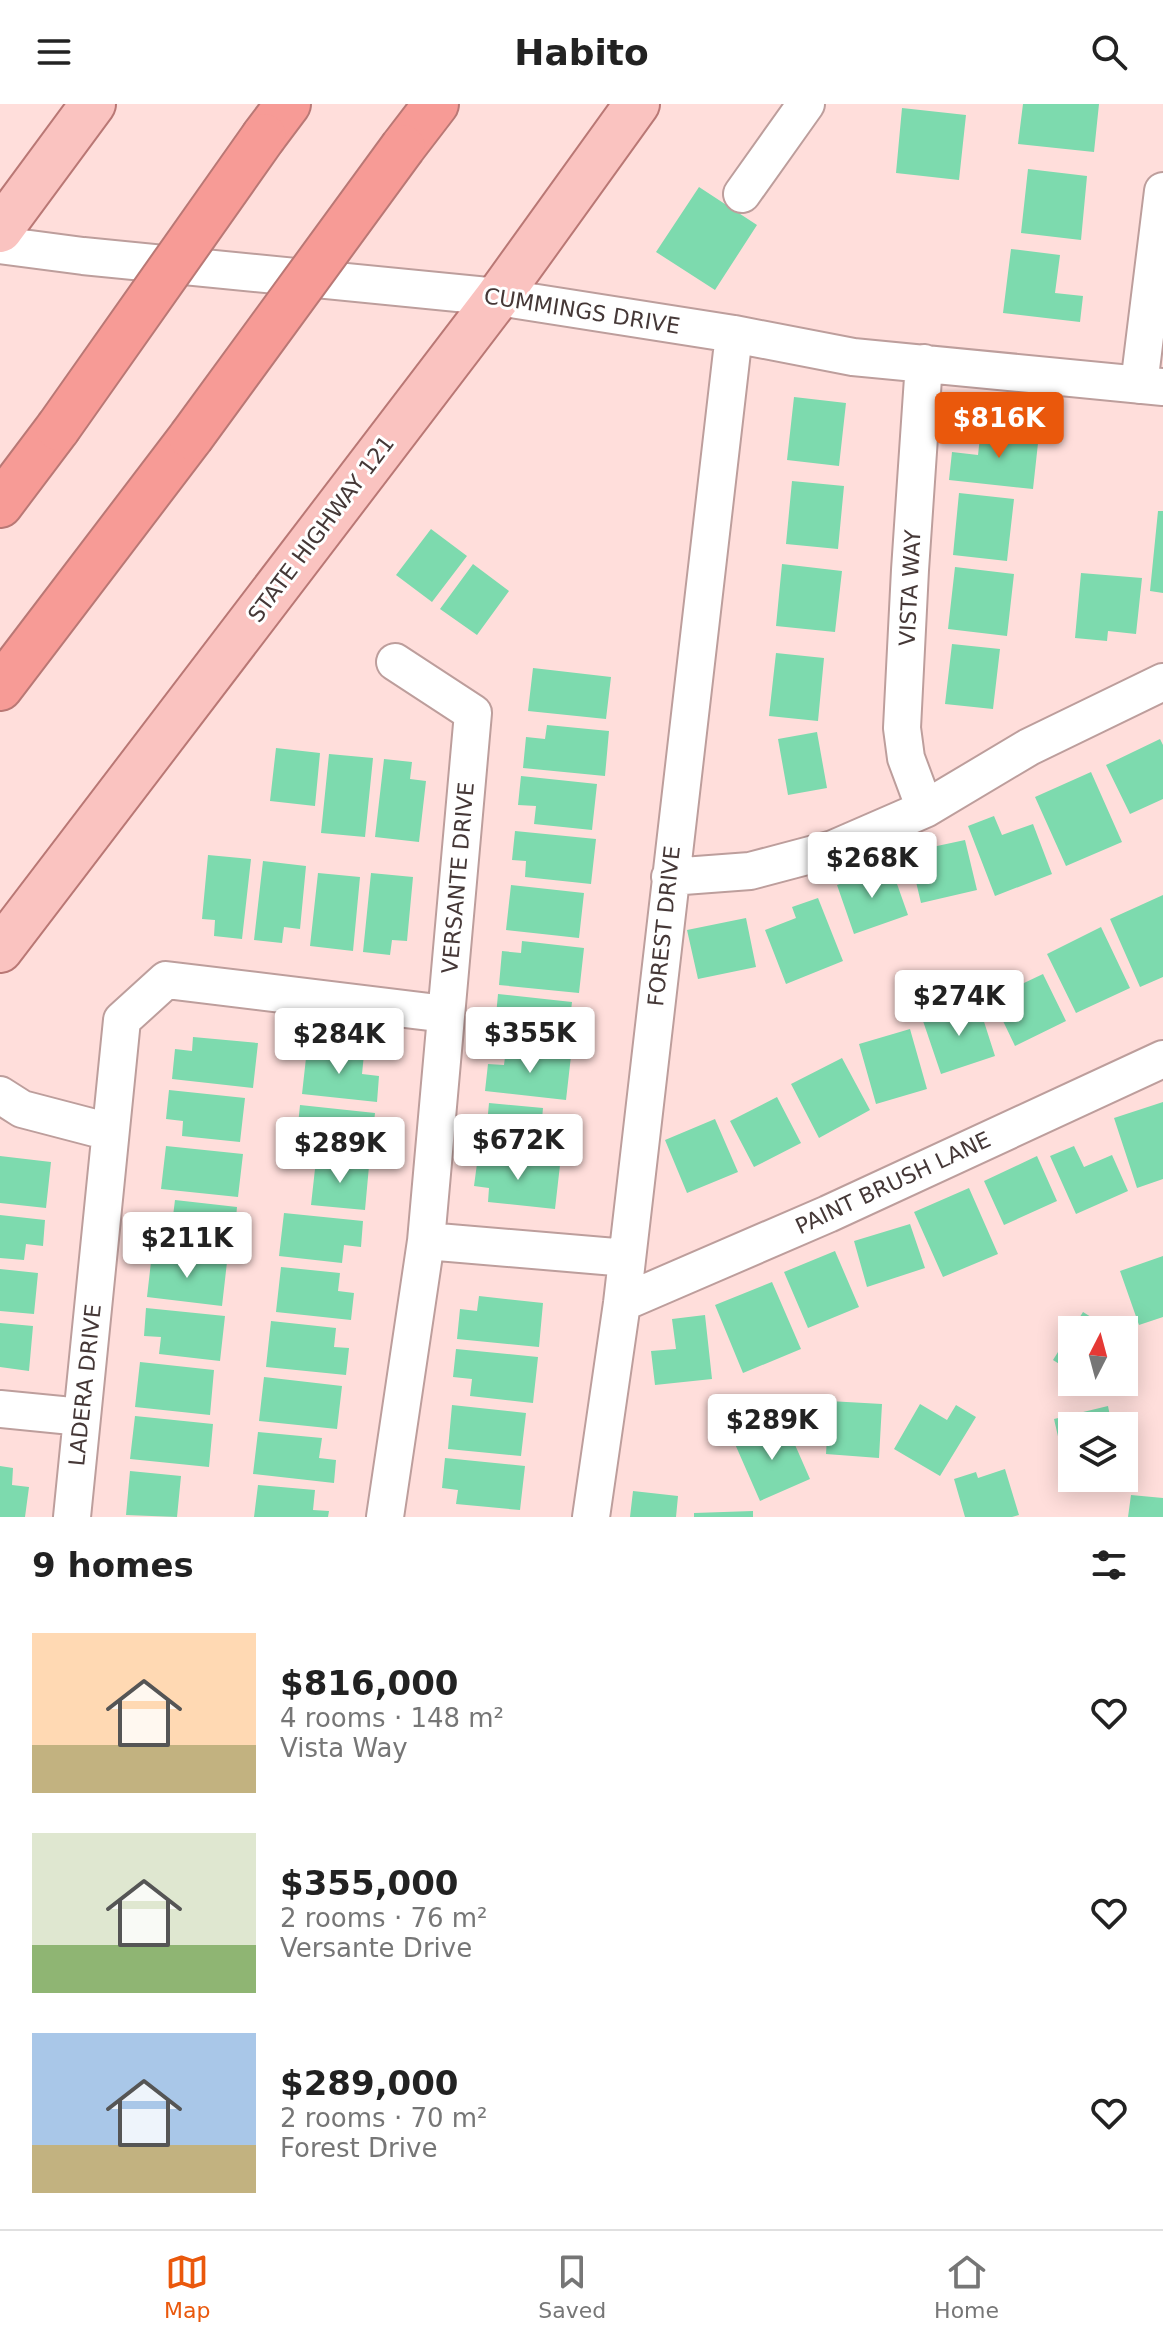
<!DOCTYPE html>
<html lang="en">
<head>
<meta charset="utf-8">
<style>
  body { margin:0; font-family:"DejaVu Sans",sans-serif; background:#f6f6f6; color:#222; height:100vh; display:flex; flex-direction:column; font-size:30px; white-space:nowrap }
  * { box-sizing:border-box; margin:0 }
  p { font-size:26px; color:#767676 }
  .icon { flex:none; width:44px; height:44px; fill:none; stroke:currentColor; stroke-width:2; stroke-linecap:round; stroke-linejoin:round }
  .map { position:relative; height:1413px; overflow:hidden }
  .sheet { display:flex; flex-direction:column; background:#fff; flex:1 }
  .sheet>* { flex:none }
  .needle { width:52px; rotate:6deg }
  .buttons { position:absolute; left:1058px; top:1212px; display:grid; gap:16px }
  .buttons a { display:grid; place-items:center; width:80px; height:80px; border-radius:0px; background:#fff; box-shadow:0 4px 20px #0003; font-size:40px }
  .price { position:absolute; translate:-50% -68px; padding:0 18px; border-radius:8px; background:#fff; color:#222; font-size:26px; line-height:52px; filter:drop-shadow(0 2px 4px #0008) }
  .price::after { content:''; position:absolute; left:50%; top:48px; width:24px; height:18px; margin-left:-12px; background:inherit; clip-path:polygon(0 0,100% 0,50% 100%) }
  .price.on { background:#ea580c; color:#fff }
  ul { padding:0; list-style:none }
  li { display:flex; align-items:center; gap:24px; height:200px; padding:0 32px }
  li span { display:grid; place-items:center; flex:none; width:224px; height:160px; border-radius:0px; color:#555 }
  li>.icon { margin-inline-start:auto }
  span .icon { width:96px; height:96px; fill:#fffc; stroke-width:1 }
  li b { font-size:34px }
  h2 { display:flex; justify-content:space-between; align-items:center; height:96px; padding:0 32px; font-size:34px }
  header { display:flex; justify-content:space-between; align-items:center; height:104px; padding:0 32px; background:#fff; font-size:36px; font-weight:700 }
  .tabs { display:flex; justify-content:space-around; align-items:center; height:112px; border-top:2px solid #e0e0e0; background:#fff; font-size:22px; color:#767676 }
  .tabs a { display:grid; justify-items:center; gap:4px }
  .tabs .on { color:#ea580c }
  .map>svg:first-child { display:block }
</style>
</head>
<body>
<header><svg class="icon" aria-label="menu" viewBox="0 0 24 24"><path d="M4 6h16M4 12h16M4 18h16"/></svg>Habito<svg class="icon" aria-label="search" viewBox="0 0 24 24"><circle cx="10" cy="10" r="6"/><path d="M15 15l6 6"/></svg></header>
<div class="map">
<svg width="1163" height="1413" viewBox="0 0 1163 1413">
  <rect width="100%" height="100%" fill="#ffdedb"/>
  <!-- building -->
  <path fill="#7ddaae" d="M1023 0H1099L1094 48 1018 40Z
    M902 4 966 11 959 76 896 69Z
    M1028 65 1087 72 1081 136 1021 129Z
    M699 83 757 121 715 186 656 148Z
    M1011 145 1060 151 1055 189 1083 192 1080 218 1003 209Z
    M794 293 846 299 839 362 787 356Z
    M981 324 1039 330 1033 385 949 376 952 348 978 351Z
    M792 377 844 382 838 445 786 440Z
    M959 389 1014 395 1007 457 953 451Z
    M1158 407H1163V489L1150 487Z
    M431 425 467 452 432 498 396 471Z
    M473 460 509 487 477 531 440 505Z
    M782 460 842 467 835 528 776 522Z
    M955 463 1014 470 1007 532 948 525Z
    M1081 469 1142 474 1136 530 1108 527 1107 537 1075 534Z
    M952 540 1000 545 993 605 945 600Z
    M776 549 824 554 818 617 769 612Z
    M533 564 611 573 606 615 528 607Z
    M547 621 609 627 605 672 523 664 526 633 545 635Z
    M817 628 827 684 788 691 778 635Z
    M1160 635 1163 641V695L1130 710 1106 661Z
    M276 644 320 649 315 702 270 697Z
    M329 650 373 654 365 733 321 729Z
    M384 655 412 658 410 675 426 677 419 738 375 733Z
    M1091 668 1122 738 1066 762 1035 693Z
    M521 672 597 680 592 726 534 720 536 702 518 701Z
    M994 712 1002 731 1033 720 1052 770 995 792 968 722Z
    M515 727 596 735 591 780 525 773 526 757 512 756Z
    M965 736 977 786 921 799 909 748Z
    M208 751 251 755 242 835 214 832 215 816 202 815Z
    M263 757 306 762 300 825 284 823 282 839 254 836Z
    M891 763 908 811 854 830 837 781Z
    M318 769 360 773 353 847 310 842Z
    M371 769 413 773 407 837 392 836 390 851 363 848Z
    M511 781 584 789 579 834 506 826Z
    M1163 791V873L1140 883 1110 815Z
    M818 794 843 857 786 880 765 826 796 814 792 803Z
    M746 814 756 863 698 875 687 826Z
    M1101 823 1130 884 1076 909 1047 850Z
    M522 837 584 844 579 889 499 881 502 847 521 849Z
    M1043 870 1066 917 1015 942 992 894Z
    M498 890 572 898 567 942 494 934Z
    M978 899 995 952 941 970 923 917Z
    M910 925 927 985 876 1000 859 940Z
    M193 933 258 939 253 984 172 975 175 945 192 947Z
    M307 945 364 950 362 970 379 972 377 998 302 990Z
    M506 945 571 952 566 996 485 987 488 960 504 961Z
    M842 954 870 1006 819 1034 791 980Z
    M169 986 245 994 240 1038 182 1032 183 1017 166 1015Z
    M777 993 801 1039 754 1063 730 1017Z
    M1163 998V1075L1137 1084 1114 1014Z
    M489 999 543 1004 539 1048 485 1042Z
    M300 1001 375 1009 371 1049 296 1041Z
    M715 1015 738 1068 687 1089 665 1036Z
    M166 1042 243 1050 238 1093 161 1085Z
    M1074 1042 1084 1063 1112 1051 1128 1087 1076 1110 1050 1052Z
    M0 1052 51 1058 46 1104 0 1099Z
    M478 1052 560 1061 555 1105 488 1098 489 1084 474 1082Z
    M1037 1052 1057 1097 1004 1121 984 1077Z
    M316 1056 369 1062 365 1106 311 1101Z
    M969 1084 998 1150 943 1173 914 1108Z
    M175 1096 237 1103 233 1148 153 1139 156 1110 173 1112Z
    M284 1109 363 1117 361 1143 344 1141 342 1159 279 1152Z
    M0 1111 45 1116 43 1142 26 1140 24 1156 0 1154Z
    M910 1120 925 1164 867 1183 854 1137Z
    M835 1147 859 1203 808 1224 784 1168Z
    M152 1149 227 1158 222 1202 147 1193Z
    M1163 1152V1213L1139 1221 1120 1167Z
    M281 1163 340 1169 338 1187 354 1189 351 1216 276 1208Z
    M0 1165 38 1169 34 1210 0 1207Z
    M772 1178 801 1245 743 1269 715 1201Z
    M479 1192 543 1199 539 1243 457 1235 460 1205 477 1207Z
    M146 1204 225 1212 220 1257 159 1250 161 1233 144 1232Z
    M1083 1208 1112 1226H1072V1268L1053 1256Z
    M705 1211 712 1275 655 1281 651 1247 676 1245 672 1215Z
    M271 1217 336 1224 334 1243 349 1244 346 1271 266 1263Z
    M0 1219 33 1222 29 1267 0 1263Z
    M456 1245 538 1253 533 1299 470 1292 472 1275 453 1273Z
    M140 1258 214 1266 210 1311 135 1303Z
    M264 1273 342 1282 337 1325 259 1317Z
    M829 1297 882 1300 879 1354 826 1350Z
    M920 1300 947 1316 956 1301 976 1313 940 1372 894 1345Z
    M452 1301 526 1309 521 1352 448 1345Z
    M1108 1302 1112 1322H1072V1366L1066 1367 1054 1315Z
    M135 1312 213 1320 209 1363 130 1355Z
    M785 1318 810 1375 760 1397 735 1340Z
    M258 1328 322 1334 319 1354 336 1356 334 1379 253 1370Z
    M445 1354 525 1362 520 1406 456 1400 458 1386 442 1384Z
    M0 1362 13 1364 12 1381 29 1383 25 1413H0Z
    M1005 1365 1019 1411 1012 1413H965L954 1375 976 1368 978 1374Z
    M130 1367 181 1372 177 1413 126 1411Z
    M258 1381 315 1386 313 1406 329 1407 328 1413H254Z
    M633 1387 678 1392 676 1413H630Z
    M1131 1391 1163 1394V1413H1128Z
    M753 1407V1413H694V1409Z"/>
  <g fill="none" stroke-linecap="round" stroke-linejoin="round">
    <!-- minor casing -->
    <g stroke="#bd9e9c" stroke-width="40">
      <path id="minor" d="M742 90 806 0
        M0 141 83 152 498 193 734 230 853 253 1163 283
        M924 259 910 466 902 624 906 654 925 705
        M1139 281 1163 87
        M670 773 750 767 833 745 925 705 1029 643 1163 578
        M0 991 22 1005 110 1028
        M426 1137 627 1154
        M622 1199 828 1110 1163 955
        M0 1305 82 1313
        M72 1413 122 916 166 876 446 910
        M385 1413 426 1137 473 609 395 558
        M591 1413 622 1199 734 230"/>
    </g>
    <!-- major casing -->
    <g stroke="#b97875" stroke-width="48">
      <path id="major" d="M0 126 93 0
        M0 846 498 193 637 0"/>
    </g>
    <!-- highway casing -->
    <g stroke="#b97875" stroke-width="48">
      <path id="highway" d="M264 32 288 0
        M403 43 436 0
        M0 401 58 324
        M0 584 191 333"/>
    </g>
    <!-- minor -->
    <use href="#minor" stroke="#fff" stroke-width="36"/>
    <!-- major -->
    <use href="#major" stroke="#fac3c0" stroke-width="44"/>
    <!-- highway -->
    <use href="#highway" stroke="#f79b96" stroke-width="44"/>
    <!-- highway-bridge casing -->
    <g stroke="#b97875" stroke-width="48" stroke-linecap="butt">
      <path id="highway-bridge" d="M58 324 264 32
        M191 333 403 43"/>
    </g>
    <!-- highway-bridge -->
    <use href="#highway-bridge" stroke="#f79b96" stroke-width="44"/>
  </g>
  <g text-anchor="middle" dominant-baseline="central" stroke-width="6" stroke-linejoin="round" paint-order="stroke">
    <!-- street labels -->
    <g font-size="22" fill="#453837" stroke="#fff">
      <text transform="translate(582 207) rotate(9)">CUMMINGS DRIVE</text>
      <text transform="translate(321 425) rotate(-53)">STATE HIGHWAY 121</text>
      <text transform="translate(910 484) rotate(-87)">VISTA WAY</text>
      <text transform="translate(458 774) rotate(-85)">VERSANTE DRIVE</text>
      <text transform="translate(664 822) rotate(-84)">FOREST DRIVE</text>
      <text transform="translate(893 1079) rotate(-25)">PAINT BRUSH LANE</text>
      <text transform="translate(85 1281) rotate(-84)">LADERA DRIVE</text>
    </g>
  </g>
</svg>
<div class="buttons">
<a><svg class="needle" viewBox="-14 -14 28 28"><path d="M0-13l5 13h-10z" fill="#e53935"/><path d="M0 13l5-13h-10z" fill="#767676"/></svg></a>
<a><svg class="icon" aria-label="layers" viewBox="0 0 24 24"><path d="M12 4l9 5-9 5-9-5zM3 14l9 5 9-5"/></svg></a>
</div>
<b class="price on" style="left:999px;top:356px">$816K</b>
<b class="price" style="left:872px;top:796px">$268K</b>
<b class="price" style="left:959px;top:934px">$274K</b>
<b class="price" style="left:530px;top:971px">$355K</b>
<b class="price" style="left:339px;top:972px">$284K</b>
<b class="price" style="left:518px;top:1078px">$672K</b>
<b class="price" style="left:340px;top:1081px">$289K</b>
<b class="price" style="left:187px;top:1176px">$211K</b>
<b class="price" style="left:772px;top:1358px">$289K</b>
</div>
<section class="sheet">
<h2>9 homes<svg class="icon" aria-label="filters" viewBox="0 0 24 24"><path d="M4 7h16M4 17h16"/><circle cx="9" cy="7" r="2"/><circle cx="15" cy="17" r="2"/></svg></h2>
<ul>
<li><span style="background:linear-gradient(#ffd9b3 70%,#c2b280 0)"><svg class="icon" aria-label="home" viewBox="0 0 24 24"><path d="M3 11l9-7 9 7M6 9v11h12V9"/></svg></span><div><b>$816,000</b><p>4 rooms · 148 m²</p><p>Vista Way</p></div><svg class="icon" aria-label="heart" viewBox="0 0 24 24"><path d="M12 20l-8-8c-3-5 5-10 8-4 3-6 11-1 8 4z"/></svg></li>
<li><span style="background:linear-gradient(#dfe7d0 70%,#8fb573 0)"><svg class="icon" aria-label="home" viewBox="0 0 24 24"><path d="M3 11l9-7 9 7M6 9v11h12V9"/></svg></span><div><b>$355,000</b><p>2 rooms · 76 m²</p><p>Versante Drive</p></div><svg class="icon" aria-label="heart" viewBox="0 0 24 24"><path d="M12 20l-8-8c-3-5 5-10 8-4 3-6 11-1 8 4z"/></svg></li>
<li><span style="background:linear-gradient(#a9c7e8 70%,#c2b280 0)"><svg class="icon" aria-label="home" viewBox="0 0 24 24"><path d="M3 11l9-7 9 7M6 9v11h12V9"/></svg></span><div><b>$289,000</b><p>2 rooms · 70 m²</p><p>Forest Drive</p></div><svg class="icon" aria-label="heart" viewBox="0 0 24 24"><path d="M12 20l-8-8c-3-5 5-10 8-4 3-6 11-1 8 4z"/></svg></li>
</ul>
</section>
<nav class="tabs">
<a class="on"><svg class="icon" aria-label="map" viewBox="0 0 24 24"><path d="M3 6l6-2 6 2 6-2v14l-6 2-6-2-6 2zM9 4v14M15 6v14"/></svg>Map</a>
<a><svg class="icon" aria-label="saved" viewBox="0 0 24 24"><path d="M7 4h10v16l-5-4-5 4z"/></svg>Saved</a>
<a><svg class="icon" aria-label="home" viewBox="0 0 24 24"><path d="M3 11l9-7 9 7M6 9v11h12V9"/></svg>Home</a>
</nav>
</body>
</html>
